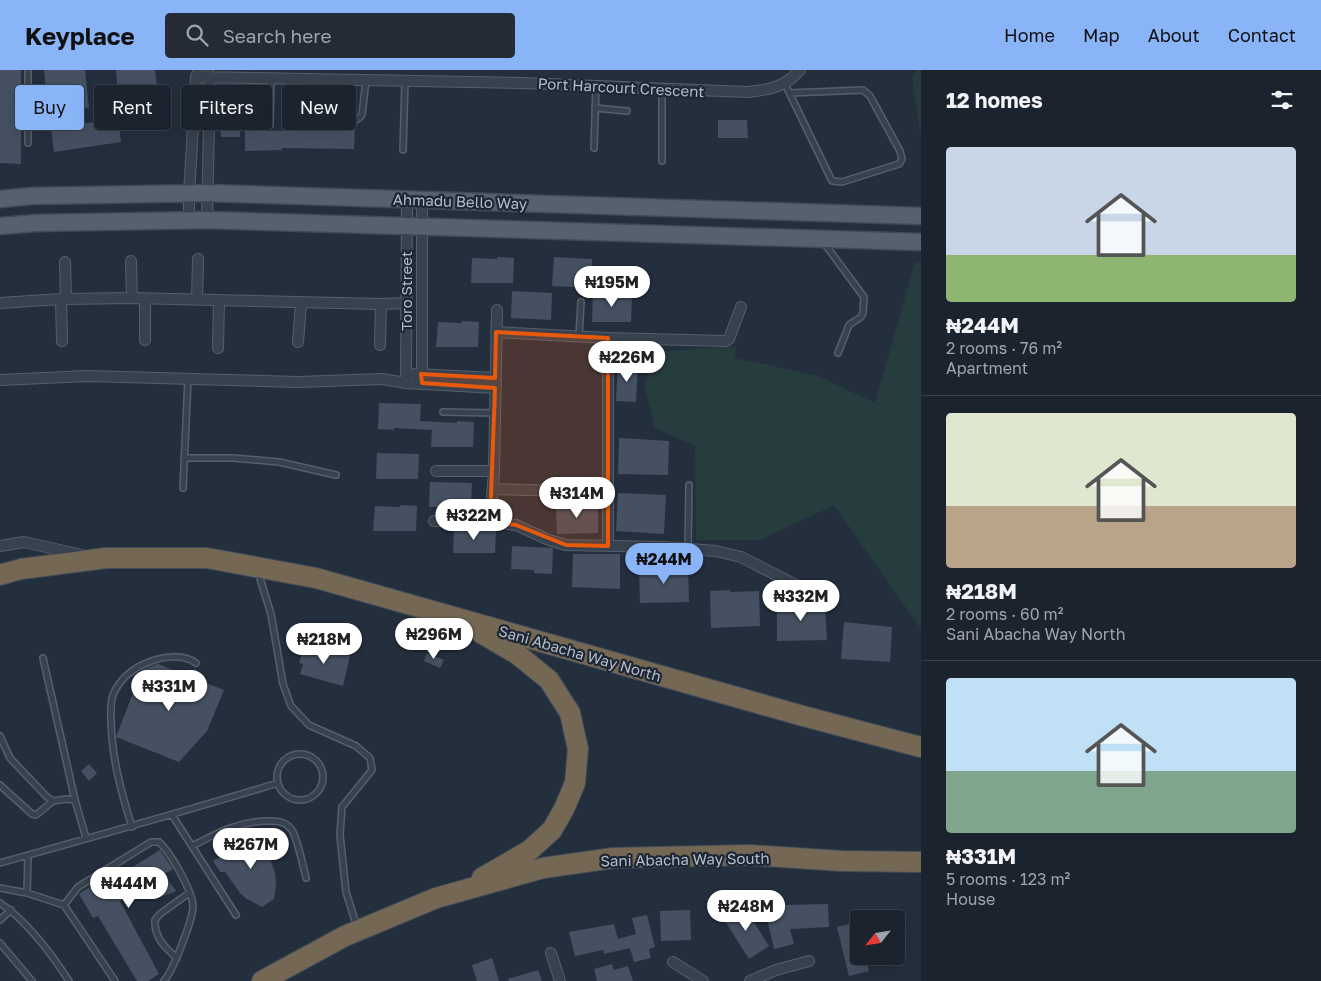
<!DOCTYPE html>
<html lang="en">
<head>
<meta charset="utf-8">
<style>
  body { margin:0; font-family:"Golos Text",sans-serif; background:#242b36; color:#f1f3f6; height:100vh; display:flex; flex-direction:column; font-size:19px; white-space:nowrap }
  * { box-sizing:border-box; margin:0 }
  p { font-size:16px; color:#a0a4aa }
  .icon { flex:none; width:28px; height:28px; fill:none; stroke:currentColor; stroke-width:2; stroke-linecap:round; stroke-linejoin:round }
  .map { position:relative; flex:1; overflow:hidden }
  .details { display:flex; flex-direction:column; background:#1b232e; width:400px }
  .details>* { flex:none }
  .hud { position:absolute; left:15px; top:15px; width:475px; height:45px; display:flex; gap:10px }
  .needle { width:32px; rotate:240deg }
  .controls { position:absolute; left:850px; top:840px; display:grid; gap:10px }
  .controls a { display:grid; place-items:center; width:55px; height:55px; border-radius:5px; background:#1b232e; box-shadow:0 5px 20px #0002,0 0 0 1px #39404a; font-size:25px }
  .price { position:absolute; translate:-50% -42px; padding:0 11px; border-radius:18px; background:#fff; color:#222; font-size:16px; line-height:32px; filter:drop-shadow(0 1px 2px #0008) }
  .price::after { content:''; position:absolute; left:50%; top:30px; width:15px; height:11px; margin-left:-8px; background:inherit; clip-path:polygon(0 0,100% 0,50% 100%) }
  .price.current { background:#8ab4f8; color:#111 }
  ul { padding:0; list-style:none }
  li { display:grid; align-content:center; gap:10px; height:265px; padding:0 25px }
  li+li { border-top:1px solid #39404a }
  li span { display:grid; place-items:center; height:155px; border-radius:5px; color:#555 }
  li>.icon { margin-inline-start:auto }
  span .icon { width:90px; height:90px; fill:#fffc; stroke-width:1 }
  li b { font-size:21px }
  h2 { display:flex; justify-content:space-between; align-items:center; height:60px; padding:0 25px; font-size:21px }
  .chip { padding:0 18px; border-radius:5px; background:#1b232e; box-shadow:0 5px 20px #0002,0 0 0 1px #39404a; font-size:18px; line-height:45px }
  .chip.current { background:#8ab4f8; color:#111 }
  header { display:flex; align-items:center; gap:30px; box-sizing:border-box; height:70px; padding:0 25px; background:#8ab4f8; color:#111 }
  header strong { font-size:24px }
  nav { display:flex; gap:28px; margin-inline-start:auto; font-size:18px }
  .search { width:350px; height:45px; background:#242b36; display:flex; align-items:center; gap:12px; box-sizing:border-box; padding:0 18px; border-radius:5px; color:#a0a4aa; font-size:19px }
  main { display:flex; flex:1; min-height:0 }
  .map>svg:first-child { display:block }
</style>
</head>
<body>
<header>
<strong>Keyplace</strong>
<div class="search"><svg class="icon" aria-label="search" viewBox="0 0 24 24"><circle cx="10" cy="10" r="6"/><path d="M15 15l6 6"/></svg>Search here</div>
<nav><a>Home</a><a>Map</a><a>About</a><a>Contact</a></nav>
</header>
<main>
<div class="map">
<svg width="921" height="911" viewBox="0 0 921 911">
  <rect width="100%" height="100%" fill="#242f3e"/>
  <!-- green -->
  <path fill="#263c3f" d="M918 0H921V68L912 7Z
    M915 192 921 193V559L834 435 760 470H696L695 376 655 358 644 315 657 282 736 276 735 288 818 306 875 333Z"/>
  <!-- building -->
  <path fill="#455162" d="M0 0H21V94L0 93Z
    M44 0H85L89 38 48 42Z
    M116 0H155L159 34 119 38Z
    M296 16H336V33L295 31Z
    M239 27 240 67H221L220 28Z
    M118 49 121 72 54 82 51 58Z
    M718 50H747L748 68H718Z
    M337 55H355L354 79 282 78V80L245 81V61L336 60Z
    M497 187 514 188 513 213H471L472 188 497 189Z
    M554 187 592 189V218L552 216Z
    M512 221 552 223 551 250 511 248Z
    M593 223 632 225 631 252H592Z
    M462 251 479 252 478 277H436L438 252 462 253Z
    M618 295H638L636 332 616 331Z
    M379 333 421 334 420 351 457 353V351L474 352 473 377H431L432 360 394 358V360L378 359Z
    M619 368 669 371 668 405 618 404Z
    M377 383 419 384 418 409H376Z
    M430 412 472 413 471 437H429Z
    M618 423 666 425 664 464 616 461Z
    M400 435 417 436 416 461H373L375 436 400 437Z
    M581 435H598V463L557 464 556 436Z
    M454 458 496 460 495 483H453Z
    M512 476 553 478 552 504 534 503V500L511 499Z
    M573 484H620V519L572 517Z
    M639 496 688 497 689 532 640 533Z
    M730 520V522L759 521 760 556 711 558 710 521Z
    M777 534H825L827 570 777 571Z
    M844 552 892 557 890 592 841 589Z
    M307 575 350 586 343 616 300 604 303 594 299 593 303 580 306 579Z
    M427 583 444 590 440 598 424 591Z
    M158 594 224 620 207 661 179 692 116 667 142 600Z
    M89 694 97 703 89 711 81 701Z
    M262 763 271 777 267 780 275 803 276 816 274 829 262 837 247 829 240 823 225 802H220L213 791Z
    M160 780 173 799 164 804 176 821 154 830 146 815 120 831 159 904 148 911H137L98 846 93 848 79 824 105 807 107 813Z
    M783 828 784 835 828 834 829 857 790 859 794 874 774 879 763 832Z
    M743 835 769 876 749 889 723 848Z
    M690 840 691 870 661 871 660 841Z
    M647 845 655 877 649 879 651 888 634 892 630 878 604 884 603 880 575 886 569 862 614 854 618 869 636 864 632 848Z
    M857 852 859 859V886H865L869 901 849 906 837 857Z
    M492 888 499 911H477L472 895Z
    M612 894 614 900 628 896 633 911H597L594 899Z
    M538 900 542 911H509L508 909Z"/>
  <g fill="none" stroke-linecap="round" stroke-linejoin="round">
    <!-- lane casing -->
    <g stroke="#565f6c" stroke-width="8">
      <path id="lane" d="M28 0V73
        M785 14 832 111 842 112 899 94 902 89 900 81 870 26 863 20 790 23
        M595 38 627 41
        M335 50C345 51 355 54 362 45L366 10
        M270 55 271 8
        M594 78 596 16
        M403 80 405 11
        M662 91V19
        M824 173 864 227 863 243 861 247 849 255 838 283
        M579 266 581 232
        M443 342 495 343
        M185 388H233L279 392 336 405
        M183 418 188 309
        M688 478 689 415
        M258 502 271 544 283 614 291 636 309 655 356 676 370 688 372 700 342 737 340 765 346 822 357 857
        M43 588 75 730
        M0 666 10 688 47 727 53 731 66 729 75 730 86 768
        M277 707a23 23 0 1 1 46 0a23 23 0 1 1-46 0Z
        M0 715 32 744 36 745 53 731
        M172 745 236 845
        M132 757C121 722 112 688 111 651 111 643 110 633 113 625 120 608 133 598 149 592 164 586 183 584 196 593
        M192 776C218 763 235 753 264 751 275 751 285 750 292 760 298 771 303 796 306 808
        M0 793C93 767 186 741 278 713
        M0 818 27 823 64 835 78 817 151 772H159C171 783 192 820 193 836 193 849 173 901 164 911
        M27 823 28 785
        M0 833C28 852 51 883 69 911
        M64 835 115 911
        M0 850 11 840
        M0 873 32 911
        M177 888C165 878 154 867 155 850L160 844 189 823"/>
    </g>
    <!-- street casing -->
    <g stroke="#565f6c" stroke-width="12">
      <path id="street" d="M196 7 523 13 747 22C769 20 785 17 800 0
        M422 130V313
        M207 150 210 6 208 2
        M189 151V124L196 7 198 3
        M131 191 132 228
        M65 192 66 229
        M61 229 62 271
        M145 229V270
        M197 230 198 189
        M0 233 61 229 132 228 381 234 406 233
        M496 262 608 268 726 271 729 269 741 237
        M608 268V476
        M298 272 301 233
        M380 275 381 234
        M218 278 219 231
        M415 304 495 308
        M0 310 87 306 298 312 382 309 406 313 495 318
        M406 313 407 130
        M436 401H494
        M493 419 608 422
        M434 451 490 452 516 455 549 470 566 475 664 477 716 481 741 487 800 517 825 523
        M490 452 494 401 497 240
        M0 476 24 472 82 485
        M551 883 560 911
        M673 892 703 911
        M750 911 776 900 809 891"/>
    </g>
    <!-- primary casing -->
    <g stroke="#414a57" stroke-width="19">
      <path id="primary" d="M0 129 33 126 207 123 921 146
        M0 156 36 153 207 150 921 172"/>
    </g>
    <!-- highway casing -->
    <g stroke="#434c59" stroke-width="22">
      <path id="highway" d="M0 505 21 499 106 488H207L316 508 803 646 921 677
        M481 563 517 584 549 610 570 643 578 679 575 713 564 739 552 760 530 780 482 808
        M262 911 345 866 436 828 543 798 613 788 749 785 842 791 921 792"/>
    </g>
    <!-- lane -->
    <use href="#lane" stroke="#38414e" stroke-width="5"/>
    <!-- street -->
    <use href="#street" stroke="#38414e" stroke-width="10"/>
    <!-- primary -->
    <use href="#primary" stroke="#56606e" stroke-width="16"/>
    <!-- highway -->
    <use href="#highway" stroke="#746855" stroke-width="20"/>
  </g>
  <!-- marked area -->
  <path fill="#e8590c" fill-opacity="0.2" stroke="#e8590c" stroke-width="4" stroke-linejoin="round" d="M496 262 608 268V476L566 475 516 455 490 452 495 318 422 313 421 304 495 308Z"/>
  <g text-anchor="middle" dominant-baseline="central" stroke-width="4.5" stroke-linejoin="round" paint-order="stroke">
    <!-- street labels -->
    <g font-size="15" fill="#b4bcc9" stroke="#1d2633">
      <text transform="translate(621 17) rotate(3)">Port Harcourt Crescent</text>
      <text transform="translate(460 131) rotate(2)">Ahmadu Bello Way</text>
      <text transform="translate(406 221) rotate(-90)">Toro Street</text>
      <text transform="translate(580 583) rotate(16)">Sani Abacha Way North</text>
      <text transform="translate(685 789) rotate(-1)">Sani Abacha Way South</text>
    </g>
  </g>
</svg>
<div class="controls">
<a><svg class="needle" viewBox="-14 -14 28 28"><path d="M0-13l5 13h-10z" fill="#e53935"/><path d="M0 13l5-13h-10z" fill="#a0a4aa"/></svg></a>
</div>
<b class="price" style="left:612px;top:238px">₦195M</b>
<b class="price" style="left:627px;top:313px">₦226M</b>
<b class="price" style="left:577px;top:449px">₦314M</b>
<b class="price" style="left:474px;top:471px">₦322M</b>
<b class="price current" style="left:664px;top:515px">₦244M</b>
<b class="price" style="left:801px;top:552px">₦332M</b>
<b class="price" style="left:434px;top:590px">₦296M</b>
<b class="price" style="left:324px;top:595px">₦218M</b>
<b class="price" style="left:169px;top:642px">₦331M</b>
<b class="price" style="left:251px;top:800px">₦267M</b>
<b class="price" style="left:129px;top:839px">₦444M</b>
<b class="price" style="left:746px;top:862px">₦248M</b>
<div class="hud">
<a class="chip current">Buy</a>
<a class="chip">Rent</a>
<a class="chip">Filters</a>
<a class="chip">New</a>
</div>
</div>
<section class="details">
<h2>12 homes<svg class="icon" aria-label="filters" viewBox="0 0 24 24"><path d="M4 7h16M4 17h16"/><circle cx="9" cy="7" r="2"/><circle cx="15" cy="17" r="2"/></svg></h2>
<ul>
<li><span style="background:linear-gradient(#c9d6e8 70%,#8fb573 0)"><svg class="icon" aria-label="home" viewBox="0 0 24 24"><path d="M3 11l9-7 9 7M6 9v11h12V9"/></svg></span><div><b>₦244M</b><p>2 rooms · 76 m²</p><p>Apartment</p></div></li>
<li><span style="background:linear-gradient(#dfe7d0 60%,#b9a48a 0)"><svg class="icon" aria-label="home" viewBox="0 0 24 24"><path d="M3 11l9-7 9 7M6 9v11h12V9"/></svg></span><div><b>₦218M</b><p>2 rooms · 60 m²</p><p>Sani Abacha Way North</p></div></li>
<li><span style="background:linear-gradient(#bfe0f5 60%,#7fa58c 0)"><svg class="icon" aria-label="home" viewBox="0 0 24 24"><path d="M3 11l9-7 9 7M6 9v11h12V9"/></svg></span><div><b>₦331M</b><p>5 rooms · 123 m²</p><p>House</p></div></li>
</ul>
</section>
</main>
</body>
</html>
